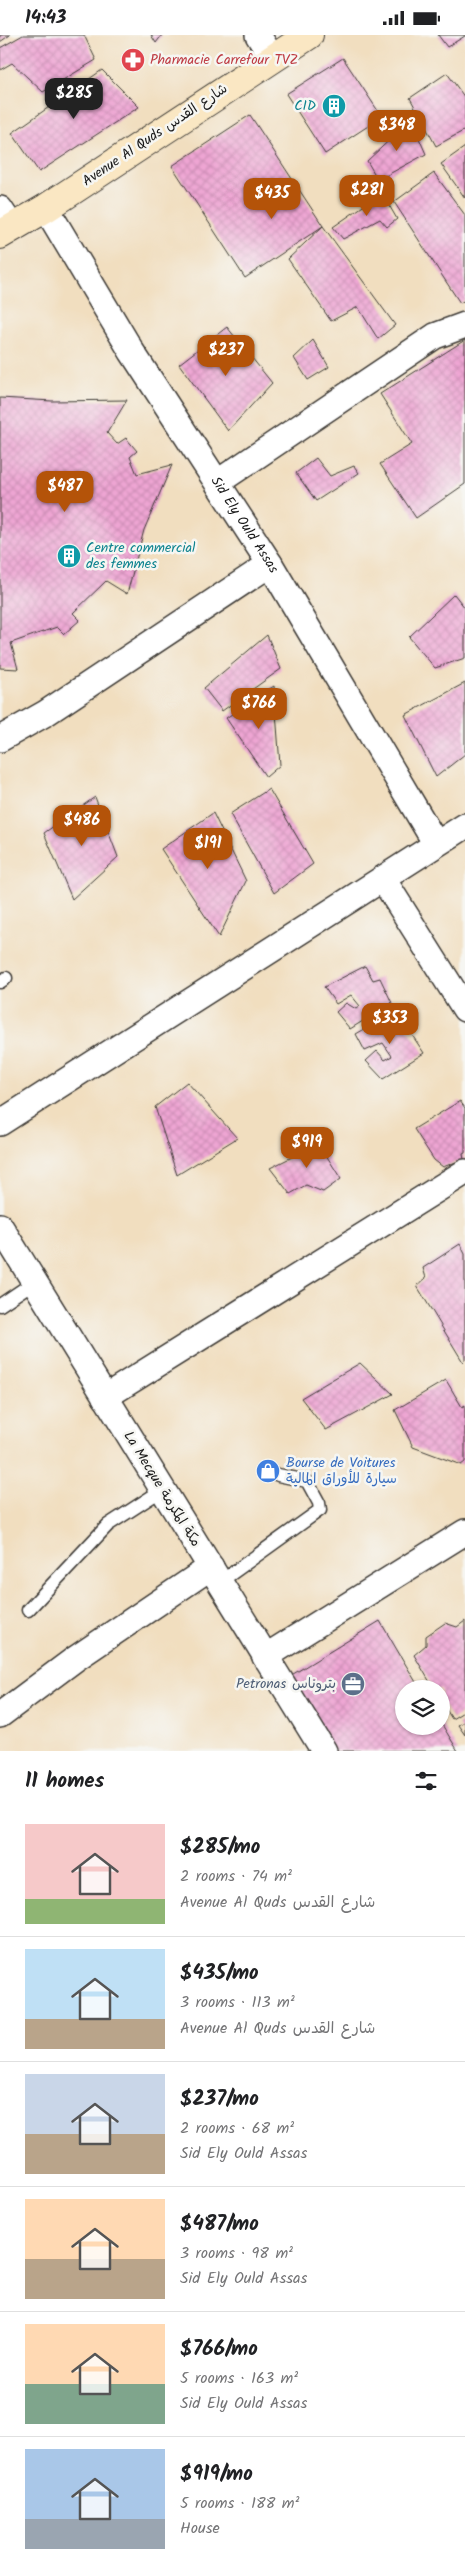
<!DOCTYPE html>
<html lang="en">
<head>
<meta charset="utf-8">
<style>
  body { margin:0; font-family:Kalam,"Playpen Sans Arabic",sans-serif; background:#f2f2f2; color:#202124; height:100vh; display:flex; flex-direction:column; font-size:19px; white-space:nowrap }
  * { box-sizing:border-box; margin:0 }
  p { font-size:16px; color:#757577 }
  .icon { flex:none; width:28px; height:28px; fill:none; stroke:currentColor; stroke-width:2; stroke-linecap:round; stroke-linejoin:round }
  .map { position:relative; height:1716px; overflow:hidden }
  .side { display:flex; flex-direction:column; background:#fff; flex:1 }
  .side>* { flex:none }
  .buttons { position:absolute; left:395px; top:1645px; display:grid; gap:10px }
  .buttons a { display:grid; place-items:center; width:55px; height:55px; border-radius:50%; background:#fff; box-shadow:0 1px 4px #0004; font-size:25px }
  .price { position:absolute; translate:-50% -42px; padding:0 11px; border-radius:10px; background:#b45309; color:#fff; font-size:16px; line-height:32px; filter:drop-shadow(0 1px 2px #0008) }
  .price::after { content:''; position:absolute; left:50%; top:30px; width:15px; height:11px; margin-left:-8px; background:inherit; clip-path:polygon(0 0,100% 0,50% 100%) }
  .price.on { background:#222; color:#fff }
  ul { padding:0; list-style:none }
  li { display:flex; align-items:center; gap:15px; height:125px; padding:0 25px }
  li+li { border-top:1px solid #e0e0e0 }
  li span { display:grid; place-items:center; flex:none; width:140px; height:100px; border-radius:0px; color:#555 }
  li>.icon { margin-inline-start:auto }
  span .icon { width:60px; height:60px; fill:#fffc; stroke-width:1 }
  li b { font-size:21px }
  h2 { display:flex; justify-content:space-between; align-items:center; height:60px; padding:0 25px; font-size:21px }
  .status { display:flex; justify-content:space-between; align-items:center; height:35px; padding:0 25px; background:#fff; direction:ltr }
  .status svg { height:14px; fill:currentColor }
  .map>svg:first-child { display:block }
</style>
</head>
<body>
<div class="status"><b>14:43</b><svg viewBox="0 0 49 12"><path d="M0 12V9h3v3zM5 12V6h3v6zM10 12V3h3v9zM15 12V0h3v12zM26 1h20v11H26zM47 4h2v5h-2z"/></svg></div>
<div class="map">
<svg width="465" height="1716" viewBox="0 0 465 1716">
  <defs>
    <pattern id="building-cross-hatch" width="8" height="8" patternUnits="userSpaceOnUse" patternTransform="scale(1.25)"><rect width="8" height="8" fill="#eea5d3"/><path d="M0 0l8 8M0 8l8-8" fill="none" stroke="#cc8db5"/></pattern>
  </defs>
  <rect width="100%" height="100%" fill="#f6f6f2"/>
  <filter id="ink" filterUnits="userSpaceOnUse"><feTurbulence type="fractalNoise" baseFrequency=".02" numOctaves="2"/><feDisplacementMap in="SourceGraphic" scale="10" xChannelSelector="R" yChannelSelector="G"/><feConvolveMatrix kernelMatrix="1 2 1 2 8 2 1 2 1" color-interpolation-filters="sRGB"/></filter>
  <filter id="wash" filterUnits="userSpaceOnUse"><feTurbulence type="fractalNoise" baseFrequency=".0096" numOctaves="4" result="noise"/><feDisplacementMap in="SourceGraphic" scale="20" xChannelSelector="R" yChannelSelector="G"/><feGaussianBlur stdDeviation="1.12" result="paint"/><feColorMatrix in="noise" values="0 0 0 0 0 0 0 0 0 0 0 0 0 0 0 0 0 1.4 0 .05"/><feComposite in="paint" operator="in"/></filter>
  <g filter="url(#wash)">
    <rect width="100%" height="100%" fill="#f1debf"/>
    <g id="blocks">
      <!-- building -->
      <path fill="url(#building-cross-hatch)" d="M0 0H10L0 7Z
        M23 0H84L96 25 43 57 12 28 0 35V13Z
        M151 0H162L156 8Z
        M438 0H465V1L447 12Z
        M343 23 382 82 325 119 286 59Z
        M102 35 139 72 39 137 12 98Z
        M447 38 465 63V95L436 111 410 63Z
        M250 80 323 191 395 290 378 304 358 272 331 286 288 224 323 191 245 243 172 131Z
        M411 85 426 119 378 145 367 126Z
        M465 112V163L441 129Z
        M434 138 465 180V265L460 268 394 167Z
        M382 158 397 184 387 192 380 184 343 204 333 192Z
        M227 292 272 348 228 396 179 329Z
        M313 305 329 332 308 345 294 323Z
        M465 305V449L416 483 380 429 412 409 380 359Z
        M0 363 52 366 127 365 107 398 117 409 126 403 137 416 130 422 137 439 172 430 144 495 127 559 106 546 73 578 80 585 64 599 57 592 11 608 18 634 0 633Z
        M316 423 330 441 354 431 359 438 316 466 296 438Z
        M454 559 465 573V623L435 633 409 602Z
        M267 600 281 634 222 676 204 653Z
        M465 648V719L436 742 405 680Z
        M274 651 280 730 266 742 226 683Z
        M269 754 313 829 274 858 230 779Z
        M95 762 118 822 72 864 44 798Z
        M213 778 246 846 219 902 161 814Z
        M365 931 373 945 380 943 392 968 350 994 336 977 346 968 356 974 360 971 351 960 336 969 324 952Z
        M396 976 424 1018 383 1044 366 1026 377 1016 385 1025 392 1021 383 1008 365 1016 356 999Z
        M187 1047 237 1103 177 1140 155 1072Z
        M460 1066 465 1073V1118L463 1119 465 1130 461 1134 456 1127 443 1132 434 1125 414 1094Z
        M307 1103 308 1109 316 1104 341 1144 323 1157 306 1150 290 1159 270 1133 296 1120 291 1114Z
        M460 1209 465 1219V1325L463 1327 417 1251 426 1243 423 1233Z
        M360 1328 393 1359 326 1395 301 1363Z
        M446 1345 462 1372 465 1370V1427L461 1430 413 1412 395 1375Z
        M380 1586 420 1654H404V1691H441V1688L458 1716H331L285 1644Z
        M465 1586V1676L452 1684 441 1666V1654H434L414 1620 426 1610V1601L445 1588 457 1592Z
        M465 1686V1700L458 1690Z"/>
    </g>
  </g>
  <g filter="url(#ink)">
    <use href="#blocks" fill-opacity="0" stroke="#3c3934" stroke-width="1"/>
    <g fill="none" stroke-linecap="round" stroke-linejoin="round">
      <!-- lane casing -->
      <g stroke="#3c3934" stroke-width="15">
        <path id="lane" d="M0 947 6 943
          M0 1270 34 1247
          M220 1547 320 1475 319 1468 307 1446 278 1440
          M28 1575 108 1490 162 1455"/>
      </g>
      <!-- street casing -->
      <g stroke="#3c3934" stroke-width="28">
        <g id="street">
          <path d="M258 0 272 23"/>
          <path id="s1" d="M46 173 132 317 270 529 436 809"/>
          <path d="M0 174 12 192"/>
          <path d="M218 447 435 301 465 290"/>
          <path d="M0 704 46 678 270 529"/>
          <path d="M383 844 465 974"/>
          <path d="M0 1088 465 791"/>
          <path d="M0 1191 324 1716"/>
          <path d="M105 1362 465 1137"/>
          <path d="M265 1622 465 1497"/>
          <path d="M0 1680 75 1624 211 1532"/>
        </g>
      </g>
      <!-- secondary casing -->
      <g stroke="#3c3934" stroke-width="30">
        <path id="secondary" d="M0 200 46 173 309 0"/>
      </g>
      <!-- lane -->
      <use href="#lane" stroke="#fff" stroke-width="12"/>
      <!-- street -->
      <use href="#street" stroke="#fff" stroke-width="25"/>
      <!-- secondary -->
      <use href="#secondary" stroke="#fae7c3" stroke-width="28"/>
    </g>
  </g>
  <!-- icons -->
  <defs>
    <g id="pharmacy-disc" transform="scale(1.25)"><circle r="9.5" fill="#e0444e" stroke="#f6f6f2"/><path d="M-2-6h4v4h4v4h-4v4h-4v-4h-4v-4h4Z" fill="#fff"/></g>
    <g id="building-disc" transform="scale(1.25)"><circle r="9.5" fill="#0f9aa8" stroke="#f6f6f2"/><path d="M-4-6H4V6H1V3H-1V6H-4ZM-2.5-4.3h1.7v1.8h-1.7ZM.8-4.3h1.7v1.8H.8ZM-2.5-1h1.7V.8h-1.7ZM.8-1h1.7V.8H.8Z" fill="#fff"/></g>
    <g id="shop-disc" transform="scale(1.25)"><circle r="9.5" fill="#3f7fe0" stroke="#f6f6f2"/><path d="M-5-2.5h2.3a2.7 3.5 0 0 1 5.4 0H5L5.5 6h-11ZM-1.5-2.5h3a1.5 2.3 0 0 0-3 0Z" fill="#fff"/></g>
    <g id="office-disc" transform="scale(1.25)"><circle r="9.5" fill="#5c6f8a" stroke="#f6f6f2"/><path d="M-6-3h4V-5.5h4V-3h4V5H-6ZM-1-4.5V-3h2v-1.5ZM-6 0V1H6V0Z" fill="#fff"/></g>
  </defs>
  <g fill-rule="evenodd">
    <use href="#pharmacy-disc" x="133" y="25"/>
    <use href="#building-disc" x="334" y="71"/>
    <use href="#building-disc" x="69" y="521"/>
    <use href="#shop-disc" x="268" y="1436"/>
    <use href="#office-disc" x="353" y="1649"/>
  </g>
  <g text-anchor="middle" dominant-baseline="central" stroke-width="5" stroke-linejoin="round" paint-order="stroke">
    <!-- health labels -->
    <g font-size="14" fill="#be3a42" stroke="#f6f6f2" text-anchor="start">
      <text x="150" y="25">Pharmacie Carrefour TVZ</text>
    </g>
    <!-- culture labels -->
    <g font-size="14" fill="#0d838f" stroke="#f6f6f2" text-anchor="end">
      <text x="316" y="71">CID</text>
      <text x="86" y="513" text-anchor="start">Centre commercial<tspan x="86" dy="16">des femmes</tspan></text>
    </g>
    <!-- street labels -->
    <g font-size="14" fill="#1c1c1c" stroke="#f6f6f2">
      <text transform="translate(155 100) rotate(-34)">Avenue Al Quds شارع القدس</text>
      <text stroke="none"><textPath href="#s1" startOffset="374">Sid Ely Ould Assas</textPath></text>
      <text transform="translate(162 1454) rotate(58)">La Mecque مكة المكرمة</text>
    </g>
    <!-- shop labels -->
    <g font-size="14" fill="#366cbe" stroke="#f6f6f2" text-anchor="start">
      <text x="286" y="1428">Bourse de Voitures<tspan x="286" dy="16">سيارة للأوراق المالية</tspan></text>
    </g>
    <!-- service labels -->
    <g font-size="14" fill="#4e5e75" stroke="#f6f6f2" text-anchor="end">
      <text x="336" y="1649">Petronas بتروناس</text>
    </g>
  </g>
</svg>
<div class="buttons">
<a><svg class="icon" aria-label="layers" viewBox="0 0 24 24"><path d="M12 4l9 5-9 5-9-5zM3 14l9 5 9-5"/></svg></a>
</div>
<b class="price on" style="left:74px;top:85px">$285</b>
<b class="price" style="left:397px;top:117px">$348</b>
<b class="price" style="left:367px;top:182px">$281</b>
<b class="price" style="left:272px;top:185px">$435</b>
<b class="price" style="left:226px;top:342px">$237</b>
<b class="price" style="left:65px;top:478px">$487</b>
<b class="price" style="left:259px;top:695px">$766</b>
<b class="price" style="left:82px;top:812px">$486</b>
<b class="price" style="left:208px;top:835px">$191</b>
<b class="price" style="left:390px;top:1010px">$353</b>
<b class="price" style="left:307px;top:1134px">$919</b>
</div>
<section class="side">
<h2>11 homes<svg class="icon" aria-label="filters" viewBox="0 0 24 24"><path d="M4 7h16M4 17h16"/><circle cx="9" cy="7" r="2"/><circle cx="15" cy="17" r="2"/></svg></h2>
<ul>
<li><span style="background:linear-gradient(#f6c9c9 75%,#8fb573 0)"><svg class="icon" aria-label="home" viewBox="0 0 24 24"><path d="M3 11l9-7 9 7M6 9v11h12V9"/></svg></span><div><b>$285/mo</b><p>2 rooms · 74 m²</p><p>Avenue Al Quds شارع القدس</p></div></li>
<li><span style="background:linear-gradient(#bfe0f5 70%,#b9a48a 0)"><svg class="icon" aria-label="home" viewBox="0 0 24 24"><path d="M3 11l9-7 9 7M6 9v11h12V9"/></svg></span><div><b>$435/mo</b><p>3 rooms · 113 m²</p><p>Avenue Al Quds شارع القدس</p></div></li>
<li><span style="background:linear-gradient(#c9d6e8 60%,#b9a48a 0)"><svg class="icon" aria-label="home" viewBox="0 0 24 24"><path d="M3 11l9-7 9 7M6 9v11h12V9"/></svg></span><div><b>$237/mo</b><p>2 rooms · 68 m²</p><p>Sid Ely Ould Assas</p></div></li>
<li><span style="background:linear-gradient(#ffd9b3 60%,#b9a48a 0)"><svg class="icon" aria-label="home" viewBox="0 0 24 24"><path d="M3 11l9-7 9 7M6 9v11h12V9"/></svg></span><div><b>$487/mo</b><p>3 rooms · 98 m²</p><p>Sid Ely Ould Assas</p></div></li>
<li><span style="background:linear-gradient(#ffd9b3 60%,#7fa58c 0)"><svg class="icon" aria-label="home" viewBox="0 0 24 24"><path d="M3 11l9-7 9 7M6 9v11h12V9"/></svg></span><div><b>$766/mo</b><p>5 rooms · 163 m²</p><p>Sid Ely Ould Assas</p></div></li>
<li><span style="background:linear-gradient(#a9c7e8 70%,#9aa5b1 0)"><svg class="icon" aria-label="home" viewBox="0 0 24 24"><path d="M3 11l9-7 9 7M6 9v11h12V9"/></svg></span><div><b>$919/mo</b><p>5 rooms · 188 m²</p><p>House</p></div></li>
</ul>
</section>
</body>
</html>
